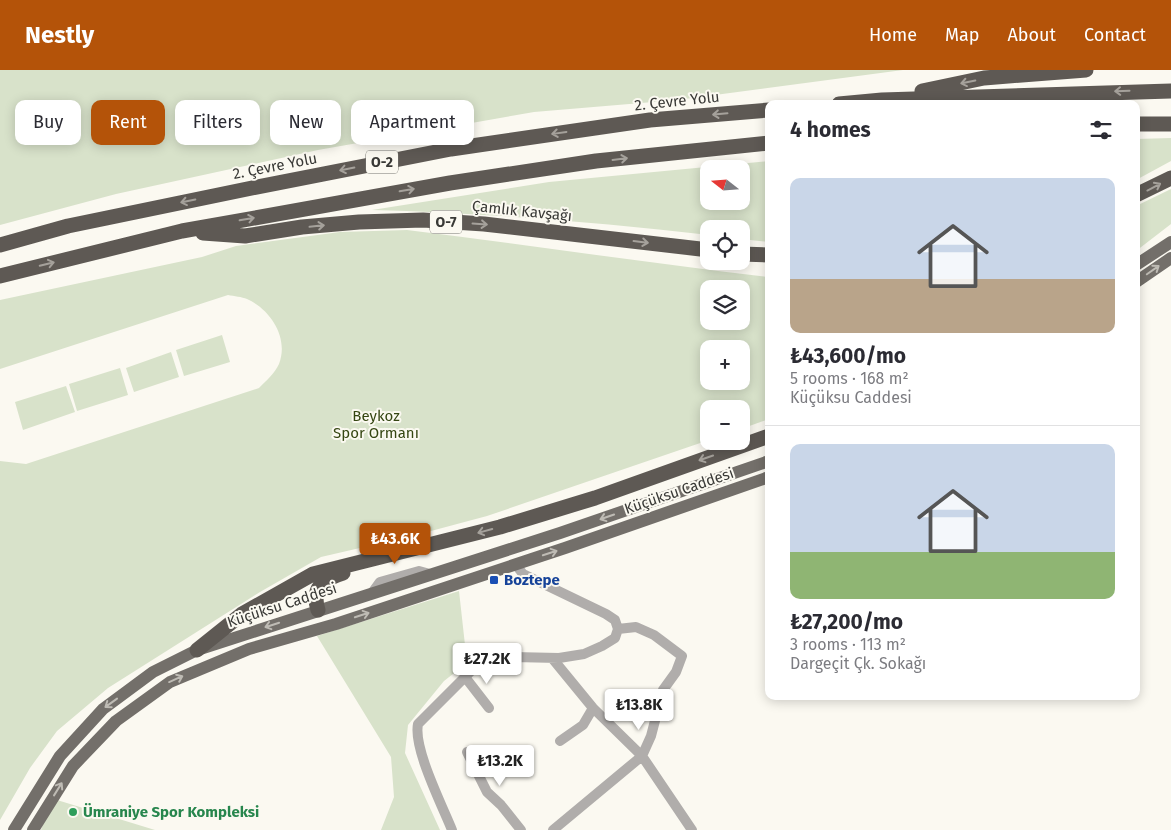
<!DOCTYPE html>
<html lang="en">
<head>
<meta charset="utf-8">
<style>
  body { margin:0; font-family:"Fira Sans",sans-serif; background:#f2f2f3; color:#2b2b33; height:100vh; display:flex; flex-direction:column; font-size:19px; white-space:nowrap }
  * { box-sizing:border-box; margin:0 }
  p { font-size:16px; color:#7c7c81 }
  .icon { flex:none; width:28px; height:28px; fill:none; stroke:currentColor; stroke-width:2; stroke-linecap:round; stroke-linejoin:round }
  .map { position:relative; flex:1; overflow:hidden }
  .panel { position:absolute; left:765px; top:30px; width:375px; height:600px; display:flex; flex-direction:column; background:#fff; border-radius:10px; box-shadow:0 2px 12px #0003 }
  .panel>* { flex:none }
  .guide { position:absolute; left:15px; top:30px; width:475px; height:45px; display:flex; gap:10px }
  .needle { width:32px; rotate:287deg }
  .buttons { position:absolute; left:700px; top:90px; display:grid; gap:10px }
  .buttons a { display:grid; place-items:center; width:50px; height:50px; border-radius:10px; background:#fff; box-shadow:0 2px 12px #0003; font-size:25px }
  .price { position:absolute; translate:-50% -42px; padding:0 11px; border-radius:5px; background:#fff; color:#222; font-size:16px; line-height:32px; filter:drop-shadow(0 1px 2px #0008) }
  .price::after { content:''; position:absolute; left:50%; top:30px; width:15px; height:11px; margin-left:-8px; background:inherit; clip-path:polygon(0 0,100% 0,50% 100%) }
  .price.selected { background:#b45309; color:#fff }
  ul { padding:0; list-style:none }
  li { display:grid; align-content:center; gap:10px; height:265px; padding:0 25px }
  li+li { border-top:1px solid #e1e1e2 }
  li span { display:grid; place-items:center; height:155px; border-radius:10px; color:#555 }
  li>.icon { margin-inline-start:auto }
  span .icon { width:90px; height:90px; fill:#fffc; stroke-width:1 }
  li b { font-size:21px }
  h2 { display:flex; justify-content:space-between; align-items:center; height:60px; padding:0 25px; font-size:21px }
  .pill { padding:0 18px; border-radius:10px; background:#fff; box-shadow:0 2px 12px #0003; font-size:18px; line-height:45px }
  .pill.selected { background:#b45309; color:#fff }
  header { display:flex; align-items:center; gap:30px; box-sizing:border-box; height:70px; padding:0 25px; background:#b45309; color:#fff }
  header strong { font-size:24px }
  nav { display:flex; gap:28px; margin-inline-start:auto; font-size:18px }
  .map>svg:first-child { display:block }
</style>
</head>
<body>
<header>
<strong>Nestly</strong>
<nav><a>Home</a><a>Map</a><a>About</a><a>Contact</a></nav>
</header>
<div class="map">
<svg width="1171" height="760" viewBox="0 0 1171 760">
  <rect width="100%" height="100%" fill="#fbf9f1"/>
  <!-- green -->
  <path fill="#d8e2ca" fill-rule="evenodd" d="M0 0H903L677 30 534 42 318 80 116 124 0 155Z
    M1171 68V91L1136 110V69Z
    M769 91V172L741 169V159H709V165C597 152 485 143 372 140L549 112ZM709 99H741V131H709Z
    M1171 119V154L1136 181V136Z
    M407 160C528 175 648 193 769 207V349L741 359V339H709V370L487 446 416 465 321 487 260 522 108 618 57 661 30 698 0 750V391L26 394 259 318C266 311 275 303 279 294 289 268 271 240 247 229 242 227 234 226 228 225L0 299V230L202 187 236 176 340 162ZM709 219H741V251H709ZM709 279H741V311H709Z
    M222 265 230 292 184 306 176 280Z
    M171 282 179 307 134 322 126 298Z
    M120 298 128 325 77 341 69 314Z
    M66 316 75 342 23 360 15 332Z
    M459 521 467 593 444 611 408 655 405 683 440 760H381L394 727 391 687 317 566Z
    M57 730 155 760H41L43 754Z"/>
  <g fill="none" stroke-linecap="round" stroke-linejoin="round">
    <!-- minor -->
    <path stroke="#b0adab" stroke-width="10" d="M372 523 380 512 419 501 430 504
      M552 588 593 638 642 686 692 760
      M465 607 489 638
      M560 671 583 655 593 638
      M467 682 487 722 501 735 521 760
      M452 760C442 735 413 678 418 654L473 599 513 587 559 588 584 584 602 576 615 568 618 559 615 550 606 544 523 504 516 495
      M553 760 642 686 651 666 663 620 676 602 682 586 654 565 636 557 618 559"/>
    <!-- primary -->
    <path stroke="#736f6a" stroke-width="12" d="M1136 195 1171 172
      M1136 212 1171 188
      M14 760 60 686 103 639 153 602 197 580 560 463 769 391
      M33 760 73 696 116 651 170 612 249 579 336 554 565 478 769 407"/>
    <!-- motorway -->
    <path stroke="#5e5954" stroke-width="15" d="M922 21 984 8 1086 0
      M839 34 882 30 1171 21
      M1136 54H1171
      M1136 125 1171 108
      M203 163 245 166 302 157 359 152 423 150 484 154 709 180
      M0 175 68 156 252 118 451 79 650 50 769 40
      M741 184 769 185
      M0 206 182 161 450 113 596 91 769 73
      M318 540C311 518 323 509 343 503
      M197 580 242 544 313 504 500 457 595 428 769 366"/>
  </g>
  <!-- one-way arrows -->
  <defs><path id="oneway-shaft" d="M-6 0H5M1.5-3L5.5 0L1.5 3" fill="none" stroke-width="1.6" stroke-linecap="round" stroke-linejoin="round" transform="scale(1.25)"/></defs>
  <g stroke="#a5a19b">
    <use href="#oneway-shaft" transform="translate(968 12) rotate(168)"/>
    <use href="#oneway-shaft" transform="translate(1122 21) rotate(178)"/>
    <use href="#oneway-shaft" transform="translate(720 44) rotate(175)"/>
    <use href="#oneway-shaft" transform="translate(559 63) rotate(172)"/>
    <use href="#oneway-shaft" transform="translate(620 89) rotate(-7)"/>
    <use href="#oneway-shaft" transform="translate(347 99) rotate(169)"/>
    <use href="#oneway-shaft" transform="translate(1154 117) rotate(-28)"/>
    <use href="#oneway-shaft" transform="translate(407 120) rotate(-10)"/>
    <use href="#oneway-shaft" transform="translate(188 131) rotate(168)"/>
    <use href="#oneway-shaft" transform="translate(247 149) rotate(-10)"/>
    <use href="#oneway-shaft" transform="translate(480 154) rotate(4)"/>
    <use href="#oneway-shaft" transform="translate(317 156) rotate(-6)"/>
    <use href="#oneway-shaft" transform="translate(641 172) rotate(7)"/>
    <use href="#oneway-shaft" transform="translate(47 194) rotate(-14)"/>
    <use href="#oneway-shaft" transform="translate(706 388) rotate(161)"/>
    <use href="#oneway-shaft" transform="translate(485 461) rotate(165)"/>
  </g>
  <g stroke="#bebbb4">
    <use href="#oneway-shaft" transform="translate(1153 200) rotate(-35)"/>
    <use href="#oneway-shaft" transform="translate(607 447) rotate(161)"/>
    <use href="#oneway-shaft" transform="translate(550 483) rotate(-18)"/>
    <use href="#oneway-shaft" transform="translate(362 545) rotate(-18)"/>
    <use href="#oneway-shaft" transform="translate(272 555) rotate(162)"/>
    <use href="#oneway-shaft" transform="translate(176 609) rotate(-24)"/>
    <use href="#oneway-shaft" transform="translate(111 633) rotate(144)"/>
    <use href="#oneway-shaft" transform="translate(58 719) rotate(-58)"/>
  </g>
  <!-- markers -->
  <rect fill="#1a4fb4" stroke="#fbf9f1" stroke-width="2" x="489" y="505" width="10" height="10" rx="2.5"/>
  <circle fill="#2e9e5b" stroke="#fbf9f1" stroke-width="2" cx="73" cy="742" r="5"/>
  <g text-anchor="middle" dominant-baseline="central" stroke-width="4" stroke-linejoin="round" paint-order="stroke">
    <!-- shield labels -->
    <g fill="#fbf9f1" stroke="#73736e" stroke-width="1">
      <rect x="366" y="80.5" width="32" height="23" rx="4"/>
      <rect x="430" y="140.5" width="32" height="23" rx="4"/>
    </g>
    <g font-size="14" font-weight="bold" fill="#393936">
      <text x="382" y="92">O-2</text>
      <text x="446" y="152">O-7</text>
    </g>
    <!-- street labels -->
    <g font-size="15" fill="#393936" stroke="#fbf9f1">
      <text transform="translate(677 31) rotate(-6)">2. Çevre Yolu</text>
      <text transform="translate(275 96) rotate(-11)">2. Çevre Yolu</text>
      <text transform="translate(522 141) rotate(6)">Çamlık Kavşağı</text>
      <text transform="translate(679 421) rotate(-19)">Küçüksu Caddesi</text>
      <text transform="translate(282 535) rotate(-18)">Küçüksu Caddesi</text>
    </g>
    <!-- park labels -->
    <g font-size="15" fill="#354612" stroke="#fbf9f1">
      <text x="376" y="346">Beykoz<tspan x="376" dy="17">Spor Ormanı</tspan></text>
    </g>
    <!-- transit labels -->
    <g font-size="15" font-weight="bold" fill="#164399" stroke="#fbf9f1" text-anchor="start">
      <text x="504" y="510">Boztepe</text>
    </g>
    <!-- leisure labels -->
    <g font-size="15" font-weight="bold" fill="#27864d" stroke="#fbf9f1" text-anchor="start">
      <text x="83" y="742">Ümraniye Spor Kompleksi</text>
    </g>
  </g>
</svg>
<div class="buttons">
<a><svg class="needle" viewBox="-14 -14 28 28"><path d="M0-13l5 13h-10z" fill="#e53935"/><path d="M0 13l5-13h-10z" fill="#7c7c81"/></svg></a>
<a><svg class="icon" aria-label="locate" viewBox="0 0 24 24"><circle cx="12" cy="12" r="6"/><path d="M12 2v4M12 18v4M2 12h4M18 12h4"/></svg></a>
<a><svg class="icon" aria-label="layers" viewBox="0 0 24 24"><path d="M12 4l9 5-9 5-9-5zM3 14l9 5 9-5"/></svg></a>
<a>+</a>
<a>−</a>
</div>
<b class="price selected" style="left:395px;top:495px">₺43.6K</b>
<b class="price" style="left:487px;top:615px">₺27.2K</b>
<b class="price" style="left:639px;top:661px">₺13.8K</b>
<b class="price" style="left:500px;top:717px">₺13.2K</b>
<div class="guide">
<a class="pill">Buy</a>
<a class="pill selected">Rent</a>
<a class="pill">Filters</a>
<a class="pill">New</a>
<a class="pill">Apartment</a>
</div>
<section class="panel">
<h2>4 homes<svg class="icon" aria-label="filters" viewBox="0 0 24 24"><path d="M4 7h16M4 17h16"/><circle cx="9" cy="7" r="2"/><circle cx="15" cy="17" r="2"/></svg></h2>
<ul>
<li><span style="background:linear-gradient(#c9d6e8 65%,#b9a48a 0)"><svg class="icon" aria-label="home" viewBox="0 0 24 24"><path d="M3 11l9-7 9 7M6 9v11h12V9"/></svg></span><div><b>₺43,600/mo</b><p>5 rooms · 168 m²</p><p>Küçüksu Caddesi</p></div></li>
<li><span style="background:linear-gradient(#c9d6e8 70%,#8fb573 0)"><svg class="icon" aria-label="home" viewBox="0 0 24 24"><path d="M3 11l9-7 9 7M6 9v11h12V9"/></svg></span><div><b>₺27,200/mo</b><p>3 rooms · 113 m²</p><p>Dargeçit Çk. Sokağı</p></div></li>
</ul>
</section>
</div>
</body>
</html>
